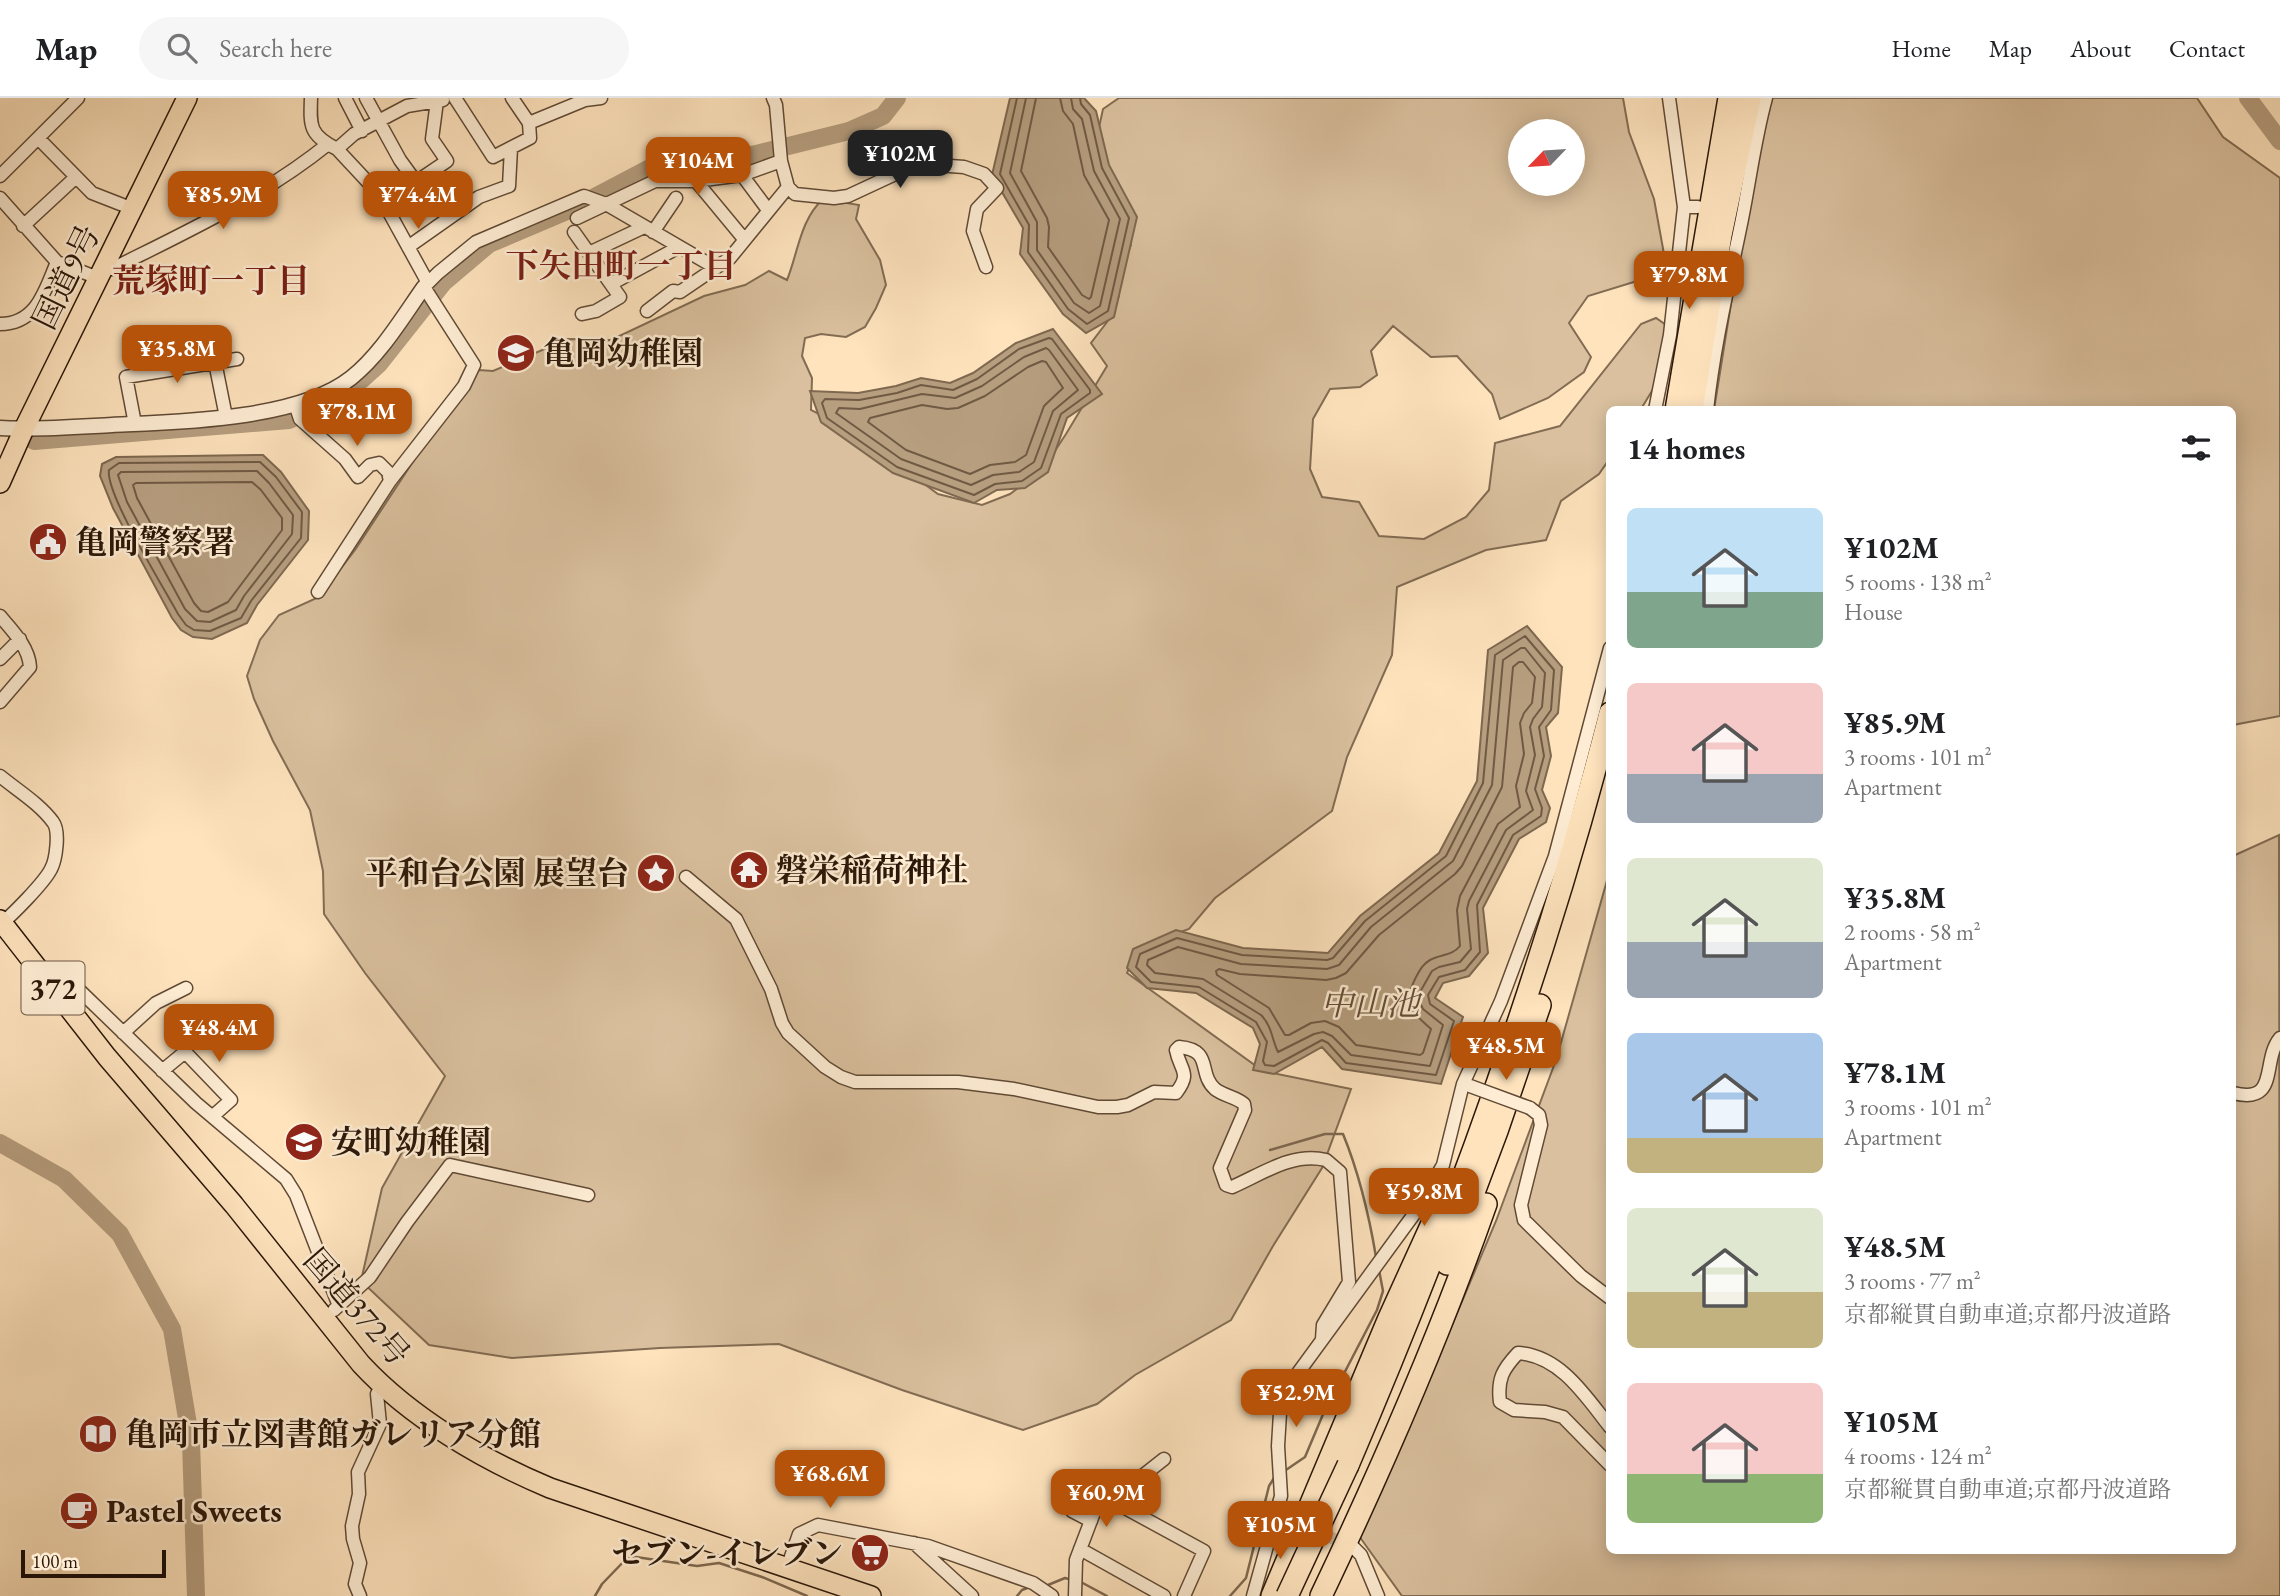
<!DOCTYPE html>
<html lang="en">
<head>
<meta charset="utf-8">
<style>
  body { margin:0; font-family:"EB Garamond","Noto Serif JP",serif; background:#f6f6f6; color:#202124; height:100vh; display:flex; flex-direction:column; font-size:26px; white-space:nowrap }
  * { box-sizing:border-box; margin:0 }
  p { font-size:23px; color:#757577 }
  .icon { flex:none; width:38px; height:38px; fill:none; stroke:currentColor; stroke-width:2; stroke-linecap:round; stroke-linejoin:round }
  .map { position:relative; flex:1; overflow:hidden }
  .drawer { position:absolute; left:1606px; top:308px; width:630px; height:1148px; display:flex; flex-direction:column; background:#fff; border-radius:10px; box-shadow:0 4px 18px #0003 }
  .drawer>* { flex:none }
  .needle { width:46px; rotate:245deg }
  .controls { position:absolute; left:1508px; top:21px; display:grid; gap:14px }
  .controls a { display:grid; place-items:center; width:77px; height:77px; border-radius:50%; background:#fff; box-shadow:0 4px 18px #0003; font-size:35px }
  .scale { position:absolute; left:21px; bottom:18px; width:145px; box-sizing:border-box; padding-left:7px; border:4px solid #2b1708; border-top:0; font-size:19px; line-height:24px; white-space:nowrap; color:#2b1708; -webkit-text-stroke:5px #feedd4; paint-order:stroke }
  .price { position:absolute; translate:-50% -60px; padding:0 16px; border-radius:14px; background:#b45309; color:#fff; font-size:23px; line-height:46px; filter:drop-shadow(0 2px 4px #0008) }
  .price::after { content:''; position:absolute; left:50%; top:42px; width:21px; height:16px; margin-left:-10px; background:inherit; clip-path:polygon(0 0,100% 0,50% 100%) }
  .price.on { background:#222; color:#fff }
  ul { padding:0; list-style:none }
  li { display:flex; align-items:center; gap:21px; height:175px; padding:0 21px }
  li span { display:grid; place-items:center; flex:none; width:196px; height:140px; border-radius:10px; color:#555 }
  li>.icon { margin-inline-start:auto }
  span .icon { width:84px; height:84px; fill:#fffc; stroke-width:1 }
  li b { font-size:30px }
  h2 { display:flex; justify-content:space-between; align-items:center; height:84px; padding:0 21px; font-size:30px }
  header { display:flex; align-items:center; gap:42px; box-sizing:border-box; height:98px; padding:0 35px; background:#fff; border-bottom:2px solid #e0e0e0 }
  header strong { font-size:33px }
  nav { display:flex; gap:38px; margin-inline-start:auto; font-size:24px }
  .search { width:490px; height:63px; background:#f6f6f6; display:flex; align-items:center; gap:18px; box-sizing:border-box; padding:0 24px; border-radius:38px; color:#757577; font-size:26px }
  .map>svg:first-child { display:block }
</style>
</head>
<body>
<header>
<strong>Map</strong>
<div class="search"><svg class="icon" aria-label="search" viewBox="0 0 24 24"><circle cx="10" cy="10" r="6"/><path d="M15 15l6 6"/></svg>Search here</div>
<nav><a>Home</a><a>Map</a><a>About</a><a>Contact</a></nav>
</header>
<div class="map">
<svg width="2280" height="1498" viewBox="0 0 2280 1498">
  <rect width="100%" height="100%" fill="#fee3bd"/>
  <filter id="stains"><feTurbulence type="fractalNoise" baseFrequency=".00286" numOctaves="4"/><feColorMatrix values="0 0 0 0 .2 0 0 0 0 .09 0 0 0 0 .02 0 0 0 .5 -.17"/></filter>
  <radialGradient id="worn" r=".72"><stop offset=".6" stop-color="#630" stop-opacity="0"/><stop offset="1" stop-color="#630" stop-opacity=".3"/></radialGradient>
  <!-- green -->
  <path fill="#dac09e" stroke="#826c53" stroke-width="2" fill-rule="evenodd" d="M1119 0H1623L1629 34 1654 101 1666 167 1650 179 1588 198 1569 225 1591 259 1584 274 1548 300 1500 321 1492 296 1457 258 1431 259 1393 228 1371 253 1377 277 1360 289 1330 291 1313 321 1310 371 1322 399 1359 404 1379 438 1424 441 1466 419 1489 392 1495 345 1560 328 1641 226 1656 220 1666 227 1658 283 1641 311 1610 312V360L1599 376 1561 403 1546 442 1486 452 1397 489 1392 557 1347 659 1332 713 1215 800 1189 831 1139 849 1127 875 1263 973 1351 991 1322 1070 1273 1148 1231 1222 1135 1277 1097 1306 1023 1332 902 1292 779 1246 660 1250 512 1260 429 1247 361 1183 382 1090 445 978 365 875 324 816 323 773 310 712 273 643 254 601 247 578 260 542 279 517 319 499 355 452 422 350 479 272 493 273 568 241 611 242 704 198 745 187 769 173 787 182C798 155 800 122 823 101L859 107 856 121 880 162 886 187 876 210 865 229 846 239 821 236 805 240 802 258 812 280 811 312 854 334 938 396 982 407 1010 396 1043 371 1066 336 1107 268 1091 245 1107 224 1119 198V174L1131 147 1098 34 1103 11ZM1521 33H1573V86H1521Z
    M1772 0H2197L2223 39 2280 80V618L2233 627V312H1714L1754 62Z
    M2279 737 2280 1498H1402L1359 1438 1419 1305 1496 1123 1556 962 1610 772V1452H2233V758Z"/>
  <!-- water -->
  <path fill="#b69e7f" stroke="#7e684f" stroke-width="2" d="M1010 0H1084L1096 13 1109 67 1137 119 1114 219 1086 235 1063 216 1020 156 1023 130 992 77Z
    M1053 231 1102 296 1067 320 1048 374 1025 390 997 392 974 405 893 375 821 324 810 293 858 295 896 288 921 280 950 285 973 275 1016 245Z
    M263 357 281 374 309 413 308 442 257 507 247 525 212 541 193 539 181 532 172 520 113 410 100 378 102 366 116 359Z
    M1527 528 1562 569 1558 615 1546 629 1551 658 1542 692 1550 710 1546 724 1519 741 1483 810 1488 855 1469 878 1443 885 1435 900 1463 919 1441 986 1342 971 1322 949 1274 976 1253 972 1260 946 1253 930 1196 895 1147 890 1127 870 1133 851 1176 832 1243 850 1328 855 1360 818 1439 755 1477 683 1488 552Z"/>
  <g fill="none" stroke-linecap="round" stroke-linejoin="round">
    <!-- shore -->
    <path stroke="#705a44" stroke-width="2" d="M1017 0 1000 76 1029 127 1028 154 1068 211 1087 226 1108 213 1129 120 1102 70 1090 17 1081 6 1080 0
      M1026 0 1010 75 1037 124V152L1074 205 1089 215 1100 208 1120 121 1094 73 1082 21 1073 11 1071 0
      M1036 0 1021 73 1047 120 1049 129 1048 149 1082 197 1089 201 1091 199 1109 122 1084 77 1073 26 1063 13 1060 0
      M1049 240 1052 241 1090 292V295L1061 316 1041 370 1022 383 995 386 974 397 897 369 827 320 822 305 825 301 859 302 897 295 921 287 953 292 977 281 1019 251Z
      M1046 250 1049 252 1078 292 1053 313 1034 364 1019 374 993 377 971 387 901 361 836 315 839 310 860 311 922 296 955 300 982 288 1024 259Z
      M1042 263 1046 264 1063 290 1044 308 1026 357 1015 364 990 367 970 376 906 352 868 324 870 320 922 307 947 311 958 310 985 298 1028 269Z
      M260 364 276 379 302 414 301 440 251 503 241 520 210 533 194 532 186 527 178 516C164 490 105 395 109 372L119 365Z
      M257 373 269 385 293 417 292 436 244 498 236 512 210 524 197 523 185 511 127 404 118 377 121 374Z
      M252 384 261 392 282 420V432L228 504 208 514 201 513 194 505 137 400 133 387 136 385Z
      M1525 538 1554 572 1551 612 1539 629 1544 658 1535 691 1542 710 1541 718 1513 737 1477 807 1480 854 1465 872 1439 879 1428 897 1430 906 1454 923 1436 977 1346 965 1328 945 1322 942 1274 968 1265 967 1263 963 1267 944 1256 924 1199 889 1151 884 1136 869 1140 856 1177 840 1242 857 1327 862 1333 860 1365 823 1446 758 1483 685 1495 557Z
      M1521 550H1525L1545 575 1542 609 1533 621 1530 629 1535 657 1526 693 1533 712 1506 732 1469 803 1467 811 1471 851 1460 864 1439 869 1432 873 1420 894 1419 903 1423 911 1443 927 1430 968 1351 957 1332 938 1323 934 1314 936 1278 954C1272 942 1272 928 1261 917L1203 881 1155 875 1147 867 1148 862 1178 849 1241 866 1327 871 1339 867 1371 829 1453 763 1492 687 1503 562Z
      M1519 564H1523L1535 579 1532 605 1524 615 1520 625 1524 656 1516 688 1520 709 1498 726 1460 798 1457 812 1460 848C1452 858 1441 856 1430 862 1423 866 1420 872 1416 879 1401 909 1411 912 1431 931L1423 955 1420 957 1356 947 1339 929 1325 923 1311 925 1289 937H1285L1269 910 1217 877 1216 873 1219 871 1240 876 1326 882 1336 880 1346 875 1379 837 1455 776 1462 768 1502 689 1513 569Z"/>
    <!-- stream -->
    <path stroke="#7e684f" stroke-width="2.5" d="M1270 1052 1325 1036H1343C1359 1075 1369 1117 1376 1159
      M1283 1374 1305 1359 1324 1314 1377 1212 1383 1193 1379 1172
      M1079 1483 1107 1498
      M1048 1487 1065 1480 1072 1482
      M595 1498 602 1486 629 1458 697 1468 719 1465 762 1479 807 1498
      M1017 1498 1022 1492 1030 1489
      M1230 1498 1246 1480 1269 1388 1274 1380"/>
    <!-- river -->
    <path stroke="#b69e7f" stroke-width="18" d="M2248 0 2280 43
      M34 343 289 322 339 302 379 266 444 184 489 146 574 110 648 71 724 64 849 33 883 18 897 0
      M0 1045 64 1081 120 1136 172 1231 191 1344 196 1498"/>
    <!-- minor-tunnel -->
    <path stroke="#dec4a2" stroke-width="12" stroke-dasharray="12 6" stroke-linecap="butt" d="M1313 1432 1351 1448"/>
    <!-- minor casing -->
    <g stroke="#604a35" stroke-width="15">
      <path id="minor" d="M311 0C310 28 309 37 337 51L379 96 428 185
        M345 0 362 33
        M366 0 400 62 416 84 447 63 432 41 437 3
        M455 0 493 59 530 40 529 25 585 2 601 0
        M512 0 529 25
        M773 0 776 7 781 63 788 89 795 96 834 100 848 98 906 71 922 66 964 69 984 76 997 90 977 111 973 133 986 169
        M38 40 92 95 133 111
        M337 51 354 36 407 8 443 2
        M742 77 768 112
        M0 78 78 0
        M696 83 744 141
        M0 100 57 164 98 180
        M1684 109H1698
        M577 120 655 83H696L742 77 781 63
        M23 128 76 79
        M574 134 620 199 596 213 582 216
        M653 134 676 100
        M408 149 479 99 509 88 511 50
        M589 155 644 129
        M104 169 112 171C186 134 264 98 328 46
        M611 186 679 149
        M647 213 673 193 680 194 730 160 788 89
        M0 226C37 226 45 192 57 164
        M215 264 226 319
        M295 306 300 321 345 361 358 379 370 367 379 365 388 374 390 383
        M1655 312 1670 237 1684 109 1669 0
        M1707 312C1714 247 1729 185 1742 121 1750 81 1755 40 1766 0
        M135 326 126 279 237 261
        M318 494 390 383 464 288 474 267 424 189 438 175 476 144 584 98 606 106 716 170
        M0 518C12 532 29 549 30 569L0 604
        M0 561 20 541
        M0 678C17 692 40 706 53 724 60 733 56 762 51 771 44 785 12 817 0 827
        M686 779 736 821 771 891 782 925 788 935 825 969 841 979 855 984H958L1014 991 1098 1009H1117L1128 1007 1154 994 1176 995C1192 974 1180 973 1176 952L1179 949C1214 952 1197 975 1215 991 1224 998 1236 999 1244 1006L1245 1012 1220 1070 1226 1087 1232 1089C1262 1076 1292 1054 1326 1062L1340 1074 1349 1184 1323 1227 1322 1241
        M53 890 58 886 77 890 196 1005 286 1081 296 1097 339 1208
        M123 935 156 905 186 890
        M162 973 185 954 231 1002 213 1018
        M2233 995C2280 1007 2261 963 2280 940
        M1530 1010 1539 1017 1541 1027 1521 1107 1524 1122 1581 1178 1610 1200
        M334 1212 370 1179 407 1124 450 1067 588 1097
        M1610 1329C1586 1299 1561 1258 1518 1255 1503 1271 1497 1281 1500 1304L1514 1312 1545 1314 1563 1319 1610 1367
        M1078 1390 1094 1393 1204 1453 1184 1498
        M1112 1402 1164 1361
        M1072 1413 1091 1423
        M914 1445 972 1498
        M1352 1448 1361 1457 1378 1498
        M1080 1451 1164 1498
        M787 1470 799 1436 818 1427 928 1448 1033 1485 1052 1498
        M360 1498 355 1486 360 1465 353 1441 352 1428 359 1396 358 1374 380 1326 377 1296 382 1287
        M1075 1498 1076 1462 1098 1404 1103 1397
        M1253 1498 1281 1398 1278 1348 1280 1315 1287 1290 1420 1108 1443 1067 1463 986 1501 903 1555 758 1610 550"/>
    </g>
    <!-- tertiary casing -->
    <g stroke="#604a35" stroke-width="17">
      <path id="tertiary" d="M0 330C37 332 75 329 112 327 178 324 298 322 351 280 381 256 402 220 424 189"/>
    </g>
    <!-- trunk casing -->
    <g stroke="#2b1708" stroke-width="22">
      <path id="trunk" d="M0 385 24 331 187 0
        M0 822 107 959 234 1107 361 1266C411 1320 483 1362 550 1390L871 1498"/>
    </g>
    <!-- motorway casing -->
    <g stroke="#2b1708" stroke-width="24">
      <path id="motorway" d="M1676 312 1729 0
        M1692 312 1721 137 1750 0
        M1447 1166 1497 1033 1540 907
        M1348 1367C1453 1122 1544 873 1610 615
        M1272 1498 1389 1220 1440 1108
        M1321 1498C1382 1370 1439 1240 1486 1106"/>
    </g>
    <!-- minor -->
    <use href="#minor" stroke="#feedd4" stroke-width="12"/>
    <!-- tertiary -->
    <use href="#tertiary" stroke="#feedd4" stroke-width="14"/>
    <!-- trunk -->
    <use href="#trunk" stroke="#fee3bd" stroke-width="19"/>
    <!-- motorway -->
    <use href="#motorway" stroke="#fee3bd" stroke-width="21"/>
    <!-- minor-bridge casing -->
    <g stroke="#604a35" stroke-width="15" stroke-linecap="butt">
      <path id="minor-bridge" d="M1470 988 1530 1010"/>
    </g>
    <!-- motorway-bridge casing -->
    <g stroke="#2b1708" stroke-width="24" stroke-linecap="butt">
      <path id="motorway-bridge" d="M1287 1498 1348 1367"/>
    </g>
    <!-- minor-bridge -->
    <use href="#minor-bridge" stroke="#feedd4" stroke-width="12"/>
    <!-- motorway-bridge -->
    <use href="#motorway-bridge" stroke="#fee3bd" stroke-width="21"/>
  </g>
  <!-- icons -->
  <defs>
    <g id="school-disc" transform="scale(2.0125)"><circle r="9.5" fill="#8f2418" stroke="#feedd4"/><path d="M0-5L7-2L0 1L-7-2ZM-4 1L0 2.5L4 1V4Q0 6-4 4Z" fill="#fff"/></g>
    <g id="civic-disc" transform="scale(2.0125)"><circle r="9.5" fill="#8f2418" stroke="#feedd4"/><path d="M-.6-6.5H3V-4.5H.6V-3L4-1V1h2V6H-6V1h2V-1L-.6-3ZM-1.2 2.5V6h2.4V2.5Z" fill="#fff"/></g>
    <g id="temple-disc" transform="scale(2.0125)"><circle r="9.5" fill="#8f2418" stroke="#feedd4"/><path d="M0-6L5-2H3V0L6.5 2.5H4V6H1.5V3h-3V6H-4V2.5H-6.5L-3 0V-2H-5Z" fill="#fff"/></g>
    <g id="sight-disc" transform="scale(2.0125)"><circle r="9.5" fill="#8f2418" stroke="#feedd4"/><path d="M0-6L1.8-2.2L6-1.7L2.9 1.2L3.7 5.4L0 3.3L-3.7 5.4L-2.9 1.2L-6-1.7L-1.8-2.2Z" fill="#fff"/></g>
    <g id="library-disc" transform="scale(2.0125)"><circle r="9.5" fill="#8f2418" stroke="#feedd4"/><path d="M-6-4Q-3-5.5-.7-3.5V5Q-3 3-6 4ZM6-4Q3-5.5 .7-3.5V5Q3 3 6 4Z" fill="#fff"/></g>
    <g id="cafe-disc" transform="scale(2.0125)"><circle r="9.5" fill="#8f2418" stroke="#feedd4"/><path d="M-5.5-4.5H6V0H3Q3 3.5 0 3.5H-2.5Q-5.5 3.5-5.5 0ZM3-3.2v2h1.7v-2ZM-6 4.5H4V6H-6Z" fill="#fff"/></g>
    <g id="supermarket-disc" transform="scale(2.0125)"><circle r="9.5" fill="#8f2418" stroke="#feedd4"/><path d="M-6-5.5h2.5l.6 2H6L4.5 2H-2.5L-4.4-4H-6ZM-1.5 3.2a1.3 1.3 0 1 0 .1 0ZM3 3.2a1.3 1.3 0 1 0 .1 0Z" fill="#fff"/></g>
  </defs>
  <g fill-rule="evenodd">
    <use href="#school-disc" x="516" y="255"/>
    <use href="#civic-disc" x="48" y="444"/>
    <use href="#temple-disc" x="749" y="772"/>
    <use href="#sight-disc" x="656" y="775"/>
    <use href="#school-disc" x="304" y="1044"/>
    <use href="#library-disc" x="98" y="1336"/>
    <use href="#cafe-disc" x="79" y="1413"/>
    <use href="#supermarket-disc" x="870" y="1455"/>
  </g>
  <g text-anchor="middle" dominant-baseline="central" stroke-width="5" stroke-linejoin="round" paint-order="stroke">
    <!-- shield labels -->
    <rect fill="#feedd4" stroke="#6a5745" stroke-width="2" x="21.5" y="863.5" width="63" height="53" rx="5"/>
    <g font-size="30" font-weight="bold" fill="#2b1708">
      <text x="53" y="890">372</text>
    </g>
    <!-- street labels -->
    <g font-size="32" fill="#2b1708" stroke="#feedd4">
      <text transform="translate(66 179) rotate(-64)">国道9号</text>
      <text transform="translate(357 1209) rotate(49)">国道372号</text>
    </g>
    <!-- poi labels -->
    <g font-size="32" font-weight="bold" fill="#2b1708" stroke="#feedd4" text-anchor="start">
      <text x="543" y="255">亀岡幼稚園</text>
      <text x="75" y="444">亀岡警察署</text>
      <text x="776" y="772">磐栄稲荷神社</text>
      <text x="629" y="775" text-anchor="end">平和台公園 展望台</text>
      <text x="331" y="1044">安町幼稚園</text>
      <text x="125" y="1336">亀岡市立図書館ガレリア分館</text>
      <text x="106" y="1413">Pastel Sweets</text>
      <text x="843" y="1455" text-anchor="end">セブン-イレブン</text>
    </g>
    <!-- neighbourhood labels -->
    <g font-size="33" font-weight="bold" fill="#7a1f14" stroke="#feedd4">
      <text x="621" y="167">下矢田町一丁目</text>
      <text x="211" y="182">荒塚町一丁目</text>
    </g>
    <!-- water labels -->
    <g font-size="33" font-style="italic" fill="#634d38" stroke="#feedd4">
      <text x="1370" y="905">中山池</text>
    </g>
  </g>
  <rect width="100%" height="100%" filter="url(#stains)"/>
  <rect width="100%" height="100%" fill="url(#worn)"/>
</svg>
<div class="controls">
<a><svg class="needle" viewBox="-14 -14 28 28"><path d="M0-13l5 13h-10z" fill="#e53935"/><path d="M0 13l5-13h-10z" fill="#757577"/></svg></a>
</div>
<div class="scale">100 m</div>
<b class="price on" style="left:900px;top:92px">¥102M</b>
<b class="price" style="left:698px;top:99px">¥104M</b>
<b class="price" style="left:223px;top:133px">¥85.9M</b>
<b class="price" style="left:418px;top:133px">¥74.4M</b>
<b class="price" style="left:1689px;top:213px">¥79.8M</b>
<b class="price" style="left:177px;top:287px">¥35.8M</b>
<b class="price" style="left:357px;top:350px">¥78.1M</b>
<b class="price" style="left:219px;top:966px">¥48.4M</b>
<b class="price" style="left:1506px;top:984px">¥48.5M</b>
<b class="price" style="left:1424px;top:1130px">¥59.8M</b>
<b class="price" style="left:1296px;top:1331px">¥52.9M</b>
<b class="price" style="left:830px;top:1412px">¥68.6M</b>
<b class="price" style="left:1106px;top:1431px">¥60.9M</b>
<b class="price" style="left:1280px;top:1463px">¥105M</b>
<section class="drawer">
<h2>14 homes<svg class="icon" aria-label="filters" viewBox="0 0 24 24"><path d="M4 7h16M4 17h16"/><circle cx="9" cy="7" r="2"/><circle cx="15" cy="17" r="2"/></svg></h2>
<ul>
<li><span style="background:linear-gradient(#bfe0f5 60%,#7fa58c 0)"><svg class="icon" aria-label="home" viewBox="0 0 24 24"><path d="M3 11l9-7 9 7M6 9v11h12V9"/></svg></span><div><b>¥102M</b><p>5 rooms · 138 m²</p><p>House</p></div></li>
<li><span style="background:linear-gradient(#f6c9c9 65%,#9aa5b1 0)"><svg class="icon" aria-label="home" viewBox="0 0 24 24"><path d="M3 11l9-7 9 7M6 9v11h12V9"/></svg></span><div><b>¥85.9M</b><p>3 rooms · 101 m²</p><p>Apartment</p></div></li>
<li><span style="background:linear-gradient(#dfe7d0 60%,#9aa5b1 0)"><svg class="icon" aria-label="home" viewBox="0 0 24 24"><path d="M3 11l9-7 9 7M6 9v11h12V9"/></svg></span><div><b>¥35.8M</b><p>2 rooms · 58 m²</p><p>Apartment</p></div></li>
<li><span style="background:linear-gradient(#a9c7e8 75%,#c2b280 0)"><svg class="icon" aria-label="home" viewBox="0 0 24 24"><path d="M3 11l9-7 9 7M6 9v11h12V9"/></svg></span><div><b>¥78.1M</b><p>3 rooms · 101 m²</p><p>Apartment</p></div></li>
<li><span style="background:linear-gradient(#dfe7d0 60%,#c2b280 0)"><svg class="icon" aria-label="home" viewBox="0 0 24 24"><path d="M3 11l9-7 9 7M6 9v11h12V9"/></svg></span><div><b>¥48.5M</b><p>3 rooms · 77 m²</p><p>京都縦貫自動車道;京都丹波道路</p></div></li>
<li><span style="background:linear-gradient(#f6c9c9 65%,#8fb573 0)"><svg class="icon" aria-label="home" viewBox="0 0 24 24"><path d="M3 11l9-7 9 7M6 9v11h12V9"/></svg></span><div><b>¥105M</b><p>4 rooms · 124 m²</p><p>京都縦貫自動車道;京都丹波道路</p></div></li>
</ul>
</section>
</div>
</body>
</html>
